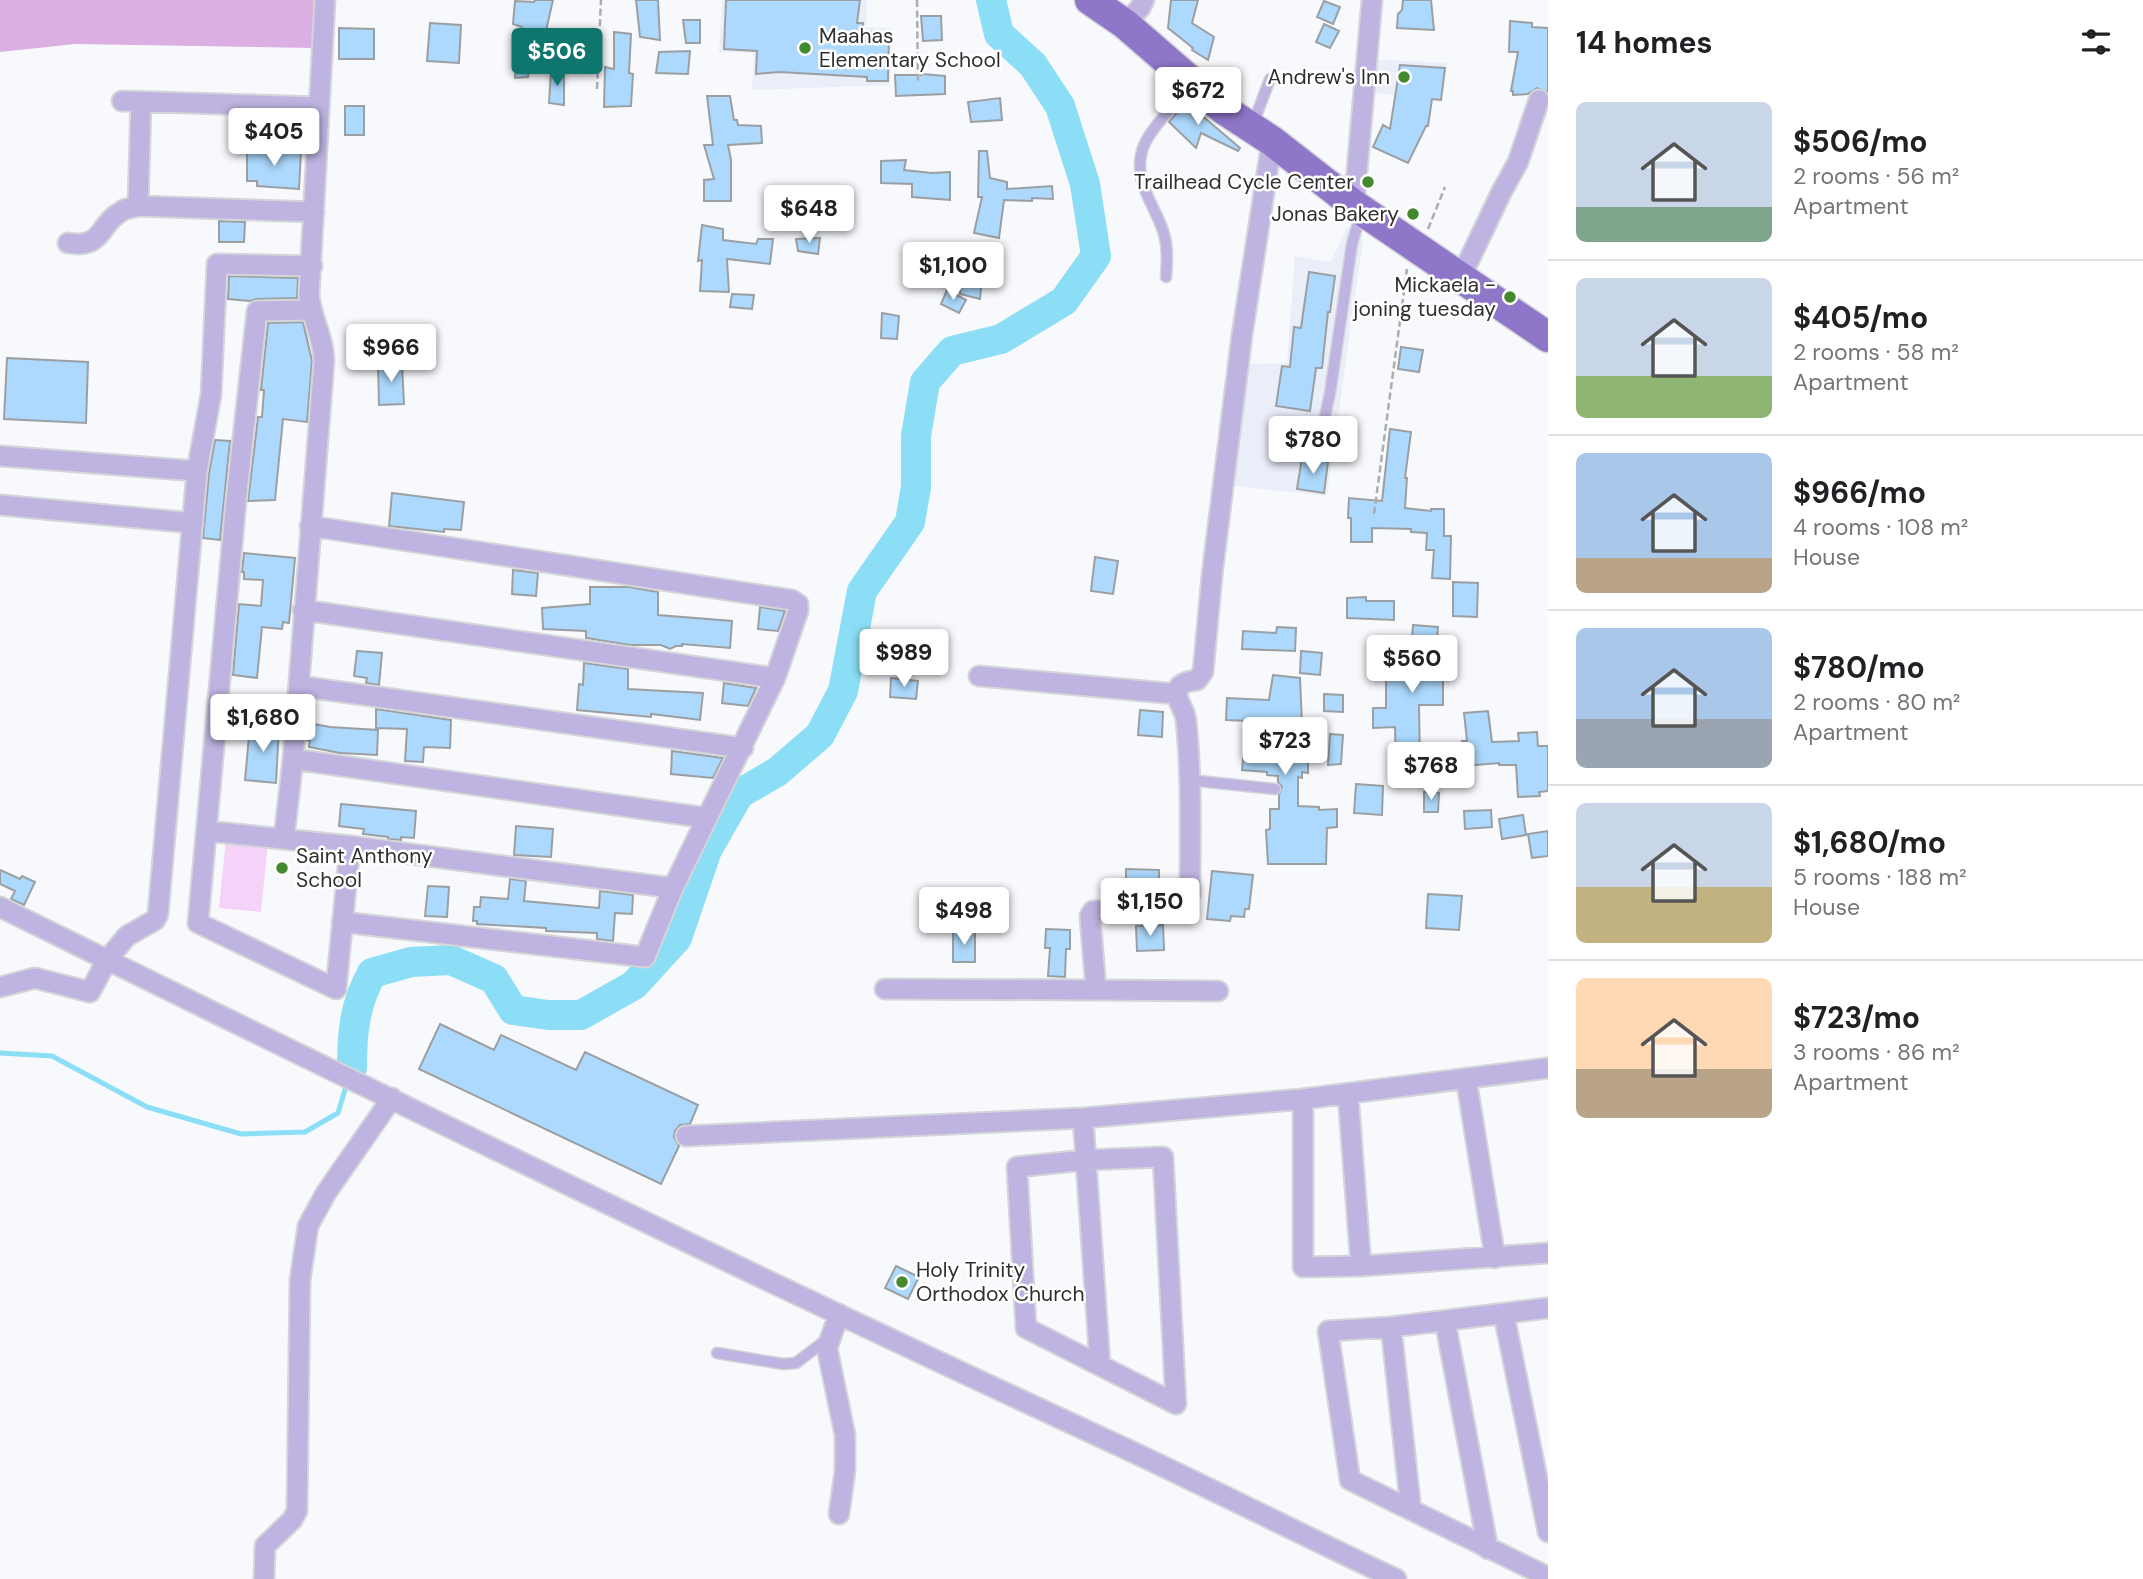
<!DOCTYPE html>
<html lang="en">
<head>
<meta charset="utf-8">
<style>
  body { margin:0; font-family:"DM Sans",sans-serif; background:#f6f6f6; color:#202124; height:100vh; display:flex; flex-direction:column; font-size:26px; white-space:nowrap }
  * { box-sizing:border-box; margin:0 }
  p { font-size:23px; color:#757577 }
  .icon { flex:none; width:38px; height:38px; fill:none; stroke:currentColor; stroke-width:2; stroke-linecap:round; stroke-linejoin:round }
  .map { position:relative; flex:1; overflow:hidden }
  .sheet { display:flex; flex-direction:column; background:#fff; width:595px }
  .sheet>* { flex:none }
  .price { position:absolute; translate:-50% -60px; padding:0 16px; border-radius:7px; background:#fff; color:#222; font-size:23px; line-height:46px; filter:drop-shadow(0 2px 4px #0008) }
  .price::after { content:''; position:absolute; left:50%; top:42px; width:21px; height:16px; margin-left:-10px; background:inherit; clip-path:polygon(0 0,100% 0,50% 100%) }
  .price.current { background:#0f766e; color:#fff }
  ul { padding:0; list-style:none }
  li { display:flex; align-items:center; gap:21px; height:175px; padding:0 28px }
  li+li { border-top:2px solid #e0e0e0 }
  li span { display:grid; place-items:center; flex:none; width:196px; height:140px; border-radius:10px; color:#555 }
  li>.icon { margin-inline-start:auto }
  span .icon { width:84px; height:84px; fill:#fffc; stroke-width:1 }
  li b { font-size:30px }
  h2 { display:flex; justify-content:space-between; align-items:center; height:84px; padding:0 28px; font-size:30px }
  main { display:flex; flex:1; min-height:0 }
  .map>svg:first-child { display:block }
</style>
</head>
<body>
<main>
<div class="map">
<svg width="1548" height="1579" viewBox="0 0 1548 1579">
  <rect width="100%" height="100%" fill="#f8f9fd"/>
  <!-- built -->
  <path fill="#eaeef9" d="M722 0H867L866 27 891 28 890 85 752 90 754 53 719 52Z
    M1365 59 1447 63 1442 102 1361 91Z
    M1347 227 1363 239 1327 496 1228 485 1243 364 1287 363 1295 256 1331 262Z"/>
  <!-- green -->
  <path fill="#f5d3f9" d="M226 839 268 843 261 912 219 908Z"/>
  <!-- forest -->
  <path fill="#dcafe3" d="M0 0H314V48L75 44 0 52Z"/>
  <g fill="none" stroke-linecap="round" stroke-linejoin="round">
    <!-- stream -->
    <path stroke="#8bdef5" stroke-width="5" d="M0 1053 52 1056 147 1107 241 1134 305 1132 338 1113 347 1083"/>
    <!-- river -->
    <path stroke="#8bdef5" stroke-width="30" d="M352 1067C352 1031 355 1004 372 973L411 962 451 960 494 979 513 1010 548 1015H581L634 985 677 938 707 850 739 794 777 772 820 735 843 691 862 591 910 522 916 487V436L925 382 952 351 1001 339 1064 301 1096 256 1085 184 1060 106 1033 65 999 34 991 0"/>
  </g>
  <!-- building -->
  <path fill="#acd9fd" stroke="#9c9fa1" stroke-width="2" d="M535 0H553L546 31 535 32V44L521 43 522 27 513 24 515 1 534 2Z
    M636 0H658L660 40 640 37Z
    M726 0H860L857 23H863V32L889 33 888 81H867V77L779 72 756 74 757 51 724 49Z
    M1171 0H1198L1192 23 1214 37 1208 60 1192 50 1193 48 1168 28Z
    M1403 0H1431L1434 30 1397 28 1398 14 1402 10Z
    M1324 1 1340 7 1333 24 1317 17Z
    M921 16H941L942 40 923 41Z
    M683 20H700V43H686Z
    M1510 21 1532 23V27L1548 28V92L1537 88 1528 94 1513 95V91H1511L1518 52H1509Z
    M430 23 461 25 459 63 427 61Z
    M1324 24 1339 31 1330 48 1316 42Z
    M339 28 374 29V59H339Z
    M614 32 631 34 629 73 633 74 631 106 604 107 605 67 614 69Z
    M690 51 688 74 656 73 659 52Z
    M517 52 531 54 528 77 515 78Z
    M1400 65 1445 68 1441 100 1432 99 1428 126H1426L1408 163 1373 147 1383 125 1390 129Z
    M551 72H564V105L549 103Z
    M922 74 945 76V94L896 96 895 75H922Z
    M707 96H730L734 120H737L738 125 761 126 762 143 728 145 731 160V201H704V180L714 179 704 145H713Z
    M1000 98 1002 120 971 122 968 102Z
    M1186 102 1240 148 1238 151 1201 133 1196 148 1169 122Z
    M345 106H364V135H345Z
    M247 149 301 151 299 189 257 186V181H247Z
    M979 151H987L990 178 1007 182V189L1052 186 1053 199 1032 198V201L1004 200 999 238 974 233 982 197H978Z
    M906 160 904 170 932 173 950 172V200L912 197V184L881 183V161Z
    M219 221 245 222 244 242H219Z
    M702 225 723 229V240L756 244 758 239H773L770 264 727 259 729 292 700 291 702 260 698 261Z
    M820 238 818 254 798 251 796 239Z
    M961 259 983 264 980 299 960 294Z
    M1309 272 1335 276 1330 312H1328L1322 368H1316L1310 411 1276 406 1282 366 1290 367 1294 327 1301 328Z
    M229 276 298 278 297 298 257 299 250 301 228 299Z
    M947 290 966 300 959 313 941 304Z
    M732 294 754 295 752 309 730 307Z
    M882 313 899 316 897 339 881 338Z
    M303 322 312 361 307 422 283 419 275 500 248 501 258 417H262L264 390H261L268 323Z
    M1401 347 1423 350 1419 372 1398 369Z
    M7 358 88 362 86 423 4 419Z
    M378 364H402L404 404 379 405Z
    M1390 429 1411 432 1405 478H1407L1405 508 1431 511V509H1444V536H1451L1450 579 1432 578 1434 550H1426L1427 533 1411 532V529L1372 528V542H1351V518H1348L1349 498 1382 501Z
    M215 440 230 441 220 540 203 538 209 473Z
    M1302 458 1328 462 1324 493 1297 489Z
    M392 493 464 502 461 530 444 529V532L389 526Z
    M244 553 295 558 289 623 283 622 282 629 262 627 257 678 233 675 239 604 261 606 263 580 244 579V572H242Z
    M1095 557 1118 561 1113 594 1091 591Z
    M513 570 538 573 536 596 512 594Z
    M1453 582 1478 583 1477 617 1453 616Z
    M590 587H629L658 592V615L732 621 730 648 682 644V646H676L670 649 661 645H630L586 638V631L543 629 542 608 590 604Z
    M1366 597V601H1394V620L1347 618V598Z
    M760 607 785 611 778 631 758 629Z
    M1413 625 1438 627 1434 679H1443V705H1419L1420 761 1396 762 1395 727 1373 728V708H1386V678H1409Z
    M1277 627 1296 628 1295 651 1242 649 1243 631 1276 633Z
    M357 651 382 653 379 685 366 683 367 678 354 676Z
    M1301 651 1322 653 1320 675 1300 673Z
    M584 663 628 669V689L703 693 700 720 651 714V717L577 710 579 684 583 685Z
    M1273 675 1300 678 1302 724H1286L1285 750H1303V757H1308V773L1302 772V778L1298 777V806L1319 807V810L1337 809V827L1327 828 1326 864H1268L1266 830 1270 829V809H1279V795L1282 787 1278 782V776L1267 775V772L1242 770 1244 750 1268 752 1271 722 1226 720 1227 698 1269 700Z
    M891 678 918 681 916 699 890 697Z
    M724 683 756 688 748 706 722 703Z
    M1324 694 1343 695V712L1324 711Z
    M376 709 451 720 450 748 424 747 423 762 405 761 407 729 376 728Z
    M1140 710 1163 712 1162 737 1138 735Z
    M1488 711 1492 742 1519 741 1518 733 1537 732 1538 746H1548V791L1539 792 1540 796 1518 797 1516 765H1499V763L1464 766 1462 741H1467L1464 713Z
    M308 723 330 727 378 730 377 755 340 753 309 747 310 741 307 740Z
    M250 725 279 727 276 783 245 780Z
    M1330 734 1343 735 1341 764 1328 765Z
    M672 751 723 758 713 778 671 774Z
    M1356 784 1383 786 1382 815 1354 813Z
    M1424 792 1439 793 1438 812H1424Z
    M341 804 416 811 414 838 401 837V840L388 839V837L363 834 364 829 339 826Z
    M1491 810 1492 827 1465 829 1464 811Z
    M1523 815 1526 835 1502 839 1499 819Z
    M516 826 553 829 551 857 514 855Z
    M1548 831V856L1532 858 1528 834Z
    M1126 869 1159 870V890L1126 889Z
    M0 870 20 879 22 876 35 882 24 905 11 899 15 891 0 884Z
    M1212 871 1253 875 1249 909H1245L1244 917 1231 916 1230 921 1207 919Z
    M510 879 526 881 524 901 599 908 600 891 633 895 632 914 615 913 613 941 597 939V933L546 931V928L477 924V921H473L474 907H480L481 897 508 899Z
    M428 886 449 887 447 917 425 916Z
    M1428 894 1462 896 1459 930 1426 928Z
    M1163 925 1164 950 1137 951 1136 926Z
    M1046 929 1070 930V949H1066L1065 977 1048 976 1050 948H1045Z
    M953 932H975V962H953Z
    M440 1024 494 1050 501 1035 576 1070 585 1052 698 1105 690 1124 680 1125 675 1131 674 1137 679 1146 661 1184 419 1069Z
    M896 1266 919 1277 908 1299 885 1288Z"/>
  <g fill="none" stroke-linecap="round" stroke-linejoin="round">
    <!-- lane casing -->
    <g stroke="#d4d5d8" stroke-width="13">
      <path id="lane" d="M1253 124 1270 79
        M1166 277C1167 262 1168 248 1164 234 1156 206 1133 183 1142 151 1147 131 1177 103 1190 86
        M1317 454 1330 393 1352 244 1361 213
        M1189 780 1275 789
        M717 1353 783 1364 796 1363 826 1340"/>
    </g>
    <!-- street casing -->
    <g stroke="#d4d5d8" stroke-width="23">
      <path id="street" d="M1125 24 1140 8 1144 0
        M122 101 319 107
        M1354 205 1372 0
        M138 206 141 102
        M68 243C104 249 98 224 122 211 126 208 132 208 138 206L314 212
        M1461 277 1502 191 1518 162 1539 100
        M311 310 257 311 236 501 198 923 336 989 350 846
        M0 456 197 471
        M0 505 193 523
        M310 526 792 600 798 604V611L775 678 673 888 645 957 342 922
        M303 610 775 678
        M979 676 1177 694
        M299 686 743 748
        M293 759 707 818
        M207 831 350 846 673 888
        M284 838 293 759 324 361C324 338 311 318 309 295L325 0
        M0 907C372 1091 745 1273 1122 1447 1214 1490 1304 1536 1396 1579
        M0 987 35 978 90 992 107 960 127 936 155 920 158 914 197 471 211 395 217 264 312 266
        M885 989 1096 990 1090 916 1093 911 1174 907 1186 903 1190 894C1190 836 1192 777 1186 720 1185 711 1178 703 1177 694 1177 683 1189 681 1197 680L1203 672 1212 575 1242 335 1272 141
        M1096 990 1218 991
        M1466 1078 1495 1258
        M1348 1094 1361 1266
        M1303 1099V1267L1361 1266 1548 1253
        M1083 1118 1100 1364
        M686 1136 1083 1118 1303 1099 1548 1068
        M1163 1157 1176 1404 1026 1328 1017 1167 1085 1160Z
        M1548 1308 1391 1327 1328 1331 1350 1480 1548 1577
        M839 1314 827 1348 845 1435V1471L839 1514
        M1504 1315 1548 1532
        M1445 1321 1488 1549
        M1391 1327 1411 1510
        M264 1579 265 1546 292 1520 297 1511 300 1280 308 1226 326 1193 392 1098"/>
    </g>
    <!-- primary casing -->
    <g stroke="#d4d5d8" stroke-width="33">
      <path id="primary" d="M1090 0 1125 24 1223 109 1272 141 1354 205 1548 337"/>
    </g>
    <!-- path -->
    <path stroke="#acadb0" stroke-width="2.5" stroke-dasharray="7 3.5" stroke-linecap="butt" d="M917 0 918 84
      M597 89 601 0
      M1428 229 1445 187
      M1374 514 1407 269"/>
    <!-- lane -->
    <use href="#lane" stroke="#beb3e1" stroke-width="10"/>
    <!-- street -->
    <use href="#street" stroke="#beb3e1" stroke-width="19"/>
    <!-- primary -->
    <use href="#primary" stroke="#8e76c9" stroke-width="30"/>
  </g>
  <!-- markers -->
  <g fill="#44892d" stroke="#fff" stroke-width="2.5">
    <circle cx="805" cy="48" r="7"/>
    <circle cx="1404" cy="77" r="7"/>
    <circle cx="1368" cy="182" r="7"/>
    <circle cx="1413" cy="214" r="7"/>
    <circle cx="1510" cy="297" r="7"/>
    <circle cx="282" cy="868" r="7"/>
    <circle cx="902" cy="1282" r="7"/>
  </g>
  <g text-anchor="middle" dominant-baseline="central" stroke-width="5" stroke-linejoin="round" paint-order="stroke">
    <!-- poi labels -->
    <g font-size="21" fill="#2f2f30" stroke="#fff" text-anchor="end">
      <text x="819" y="36" text-anchor="start">Maahas<tspan x="819" dy="24">Elementary School</tspan></text>
      <text x="1390" y="77">Andrew's Inn</text>
      <text x="1354" y="182">Trailhead Cycle Center</text>
      <text x="1399" y="214">Jonas Bakery</text>
      <text x="1496" y="285">Mickaela -<tspan x="1496" dy="24">joning tuesday</tspan></text>
      <text x="296" y="856" text-anchor="start">Saint Anthony<tspan x="296" dy="24">School</tspan></text>
      <text x="916" y="1270" text-anchor="start">Holy Trinity<tspan x="916" dy="24">Orthodox Church</tspan></text>
    </g>
  </g>
</svg>
<b class="price current" style="left:557px;top:88px">$506</b>
<b class="price" style="left:1198px;top:127px">$672</b>
<b class="price" style="left:274px;top:168px">$405</b>
<b class="price" style="left:809px;top:245px">$648</b>
<b class="price" style="left:953px;top:302px">$1,100</b>
<b class="price" style="left:391px;top:384px">$966</b>
<b class="price" style="left:1313px;top:476px">$780</b>
<b class="price" style="left:904px;top:689px">$989</b>
<b class="price" style="left:1412px;top:695px">$560</b>
<b class="price" style="left:263px;top:754px">$1,680</b>
<b class="price" style="left:1285px;top:777px">$723</b>
<b class="price" style="left:1431px;top:802px">$768</b>
<b class="price" style="left:1150px;top:938px">$1,150</b>
<b class="price" style="left:964px;top:947px">$498</b>
</div>
<section class="sheet">
<h2>14 homes<svg class="icon" aria-label="filters" viewBox="0 0 24 24"><path d="M4 7h16M4 17h16"/><circle cx="9" cy="7" r="2"/><circle cx="15" cy="17" r="2"/></svg></h2>
<ul>
<li><span style="background:linear-gradient(#c9d6e8 75%,#7fa58c 0)"><svg class="icon" aria-label="home" viewBox="0 0 24 24"><path d="M3 11l9-7 9 7M6 9v11h12V9"/></svg></span><div><b>$506/mo</b><p>2 rooms · 56 m²</p><p>Apartment</p></div></li>
<li><span style="background:linear-gradient(#c9d6e8 70%,#8fb573 0)"><svg class="icon" aria-label="home" viewBox="0 0 24 24"><path d="M3 11l9-7 9 7M6 9v11h12V9"/></svg></span><div><b>$405/mo</b><p>2 rooms · 58 m²</p><p>Apartment</p></div></li>
<li><span style="background:linear-gradient(#a9c7e8 75%,#b9a48a 0)"><svg class="icon" aria-label="home" viewBox="0 0 24 24"><path d="M3 11l9-7 9 7M6 9v11h12V9"/></svg></span><div><b>$966/mo</b><p>4 rooms · 108 m²</p><p>House</p></div></li>
<li><span style="background:linear-gradient(#a9c7e8 65%,#9aa5b1 0)"><svg class="icon" aria-label="home" viewBox="0 0 24 24"><path d="M3 11l9-7 9 7M6 9v11h12V9"/></svg></span><div><b>$780/mo</b><p>2 rooms · 80 m²</p><p>Apartment</p></div></li>
<li><span style="background:linear-gradient(#c9d6e8 60%,#c2b280 0)"><svg class="icon" aria-label="home" viewBox="0 0 24 24"><path d="M3 11l9-7 9 7M6 9v11h12V9"/></svg></span><div><b>$1,680/mo</b><p>5 rooms · 188 m²</p><p>House</p></div></li>
<li><span style="background:linear-gradient(#ffd9b3 65%,#b9a48a 0)"><svg class="icon" aria-label="home" viewBox="0 0 24 24"><path d="M3 11l9-7 9 7M6 9v11h12V9"/></svg></span><div><b>$723/mo</b><p>3 rooms · 86 m²</p><p>Apartment</p></div></li>
</ul>
</section>
</main>
</body>
</html>
